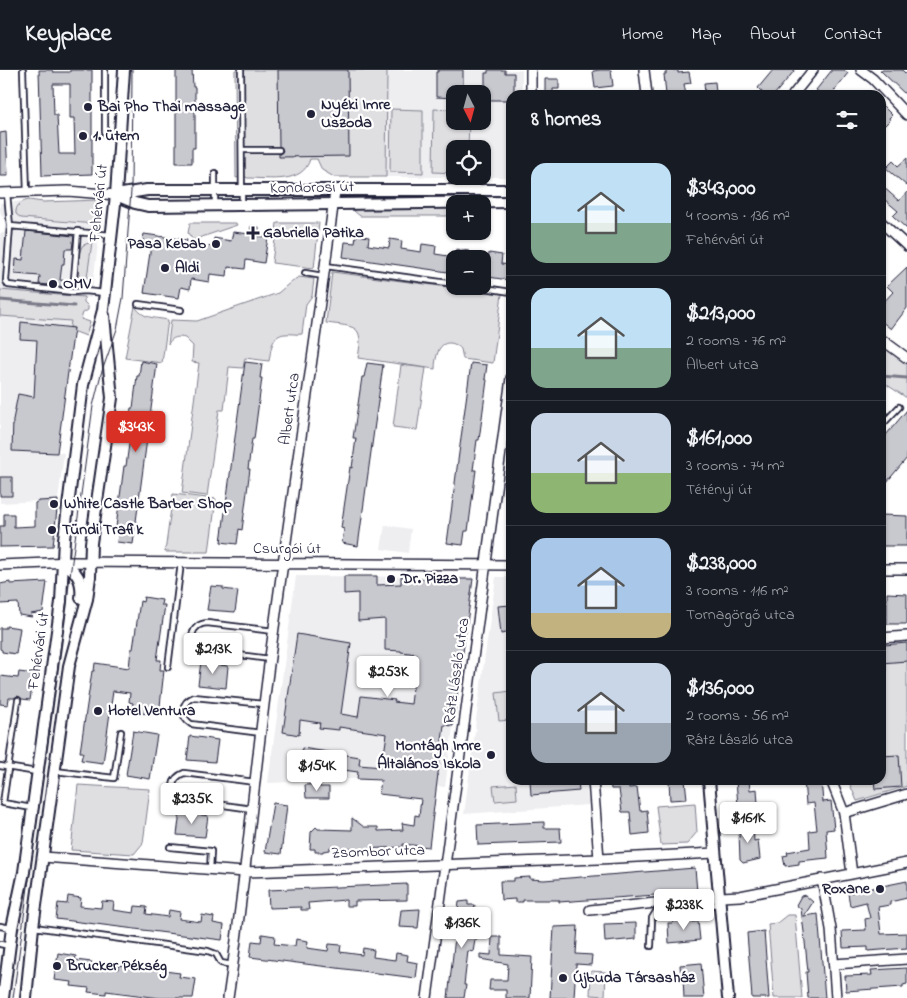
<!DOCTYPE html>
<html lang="en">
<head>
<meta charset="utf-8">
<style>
  body { margin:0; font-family:"Indie Flower",sans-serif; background:#20242c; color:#f1f3f6; height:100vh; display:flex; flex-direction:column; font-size:19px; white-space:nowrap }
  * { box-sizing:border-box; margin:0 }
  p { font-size:16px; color:#9ea1a6 }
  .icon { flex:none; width:28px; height:28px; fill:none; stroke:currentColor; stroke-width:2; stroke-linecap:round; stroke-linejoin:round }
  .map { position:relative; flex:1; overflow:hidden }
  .side { position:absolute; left:506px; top:20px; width:380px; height:695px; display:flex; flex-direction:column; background:#171b24; border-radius:15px; box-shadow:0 1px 4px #0004 }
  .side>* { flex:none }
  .needle { width:32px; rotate:174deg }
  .controls { position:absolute; left:446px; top:15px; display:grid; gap:10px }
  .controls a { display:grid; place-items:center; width:45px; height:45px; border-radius:10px; background:#171b24; box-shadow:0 1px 4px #0004; font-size:25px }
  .price { position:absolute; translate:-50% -42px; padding:0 11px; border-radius:5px; background:#fff; color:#222; font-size:16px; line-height:32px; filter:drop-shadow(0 1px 2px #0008) }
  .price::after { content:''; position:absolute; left:50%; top:30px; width:15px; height:11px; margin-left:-8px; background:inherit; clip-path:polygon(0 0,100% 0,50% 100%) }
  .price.active { background:#d93025; color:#fff }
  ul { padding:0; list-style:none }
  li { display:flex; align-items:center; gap:15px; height:125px; padding:0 25px }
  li+li { border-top:1px solid #363941 }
  li span { display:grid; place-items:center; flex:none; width:140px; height:100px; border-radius:15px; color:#555 }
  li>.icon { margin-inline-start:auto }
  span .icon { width:60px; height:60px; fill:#fffc; stroke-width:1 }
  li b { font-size:21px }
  h2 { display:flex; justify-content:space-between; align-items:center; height:60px; padding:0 25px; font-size:21px }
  header { display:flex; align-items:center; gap:30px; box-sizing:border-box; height:70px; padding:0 25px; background:#171b24; border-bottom:1px solid #363941 }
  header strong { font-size:24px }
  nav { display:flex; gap:28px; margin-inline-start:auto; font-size:18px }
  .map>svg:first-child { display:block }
</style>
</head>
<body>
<header>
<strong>Keyplace</strong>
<nav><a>Home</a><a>Map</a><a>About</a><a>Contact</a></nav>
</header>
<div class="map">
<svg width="907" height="928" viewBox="0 0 907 928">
  <rect width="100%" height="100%" fill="#fff"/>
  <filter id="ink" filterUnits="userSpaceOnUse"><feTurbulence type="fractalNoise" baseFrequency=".02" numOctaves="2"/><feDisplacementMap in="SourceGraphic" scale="10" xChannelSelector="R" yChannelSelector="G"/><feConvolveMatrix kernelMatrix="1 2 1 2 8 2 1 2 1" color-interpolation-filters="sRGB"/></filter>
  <g filter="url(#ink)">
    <!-- built -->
    <path fill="#eeeef1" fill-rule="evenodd" d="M387 0H522V25H511V107H386ZM455 24H482V51H455ZM455 79H482V106H455Z
      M104 129 91 228 0 220V163H4L5 158V151L0 142V133L24 131 21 133V148L92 155 95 154 99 130ZM91 172H92L86 214 82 212 78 205 79 184 82 177Z
      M0 246 71 251 74 258 57 382 64 383 58 430 0 433Z
      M385 455 411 459 408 483 381 479Z
      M296 506 473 507 445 717 383 710 352 709 268 713Z
      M496 507H511V710H586L588 735 464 744 475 661 477 660 475 657Z"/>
    <!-- green -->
    <path fill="#dfdfe2" stroke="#80808e" d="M235 0H387L386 107H334L322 100 317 89H310C303 115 268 108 247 108L245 106 236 108Z
      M391 39 423 40V103L390 102Z
      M434 39 455 40V51H469L468 79H455V103L433 102Z
      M510 124V127L356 129V126Z
      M29 130 43 132 99 130 95 154 21 148 16 144C15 136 21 131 29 130Z
      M455 138V146H360L354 141V139Z
      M190 153H236L237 155 193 170 188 163Z
      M277 153H319L314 198 272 193Z
      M92 172 86 215C75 207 76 186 83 175Z
      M332 202 502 224 493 293 463 289 461 279C454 271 442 270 438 282 436 287 435 293 435 299L358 288C364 254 356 257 326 253Z
      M299 207 314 209 312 226 306 234 302 264C297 265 291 263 285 264 271 265 271 281 269 291L245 288 243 298 229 297 224 340H219L207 426 182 423 199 293 192 292 193 276 185 268C178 266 172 267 168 274L171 250 197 251 278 223 292 211Z
      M0 220 84 227V232L88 236V240L83 243 81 249 90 252 86 266 73 261 74 258 70 257 71 251 0 246Z
      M135 236C143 249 153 247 168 250L162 293 125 288Z
      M881 274 907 293V328L881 311Z
      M401 295 426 298 417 360 393 357Z
      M173 424 216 429 209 482H165Z
      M907 591V716L857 731 848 710H881V601H886V592Z
      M511 621V650L499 651 496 623Z
      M516 714 517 729 495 731 493 716Z
      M78 715 150 719 143 773 134 784 71 780Z
      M695 733 697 762 687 774 661 775 656 736Z
      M787 845H795L802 928H774L768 854 777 853Z
      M591 901 606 902 605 926 590 925Z"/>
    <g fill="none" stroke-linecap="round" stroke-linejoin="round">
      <!-- stream -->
      <path stroke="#7a7a88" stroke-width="3" d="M0 230 74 236
        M881 306 907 308"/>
    </g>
    <!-- building -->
    <path fill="#c8c8cf" stroke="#22223b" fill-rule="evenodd" d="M39 0H52L53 2H70V0H92V104L42 106ZM53 14H70V48H74L75 84H59L57 45H54Z
      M176 0H192L193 17H195V78H192V93H176Z
      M278 0H348L349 86 279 87V84L282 82 283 80 279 76Z
      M438 0H463V24H455V28L436 27V2H438Z
      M488 0H505V3H514V25H511V30H485V3H488Z
      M600 0H611L613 16 595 18 593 1Z
      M666 0H678V3L689 2 691 13 684 14 686 25H666L664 4H666Z
      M773 0H795L774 25H765L758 18Z
      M832 0H844L848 3 831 25H822L816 20Z
      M880 0H902L907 5V26Z
      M545 9H559V19H553V23H545Z
      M715 12 716 22 705 24 704 13Z
      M881 34 892 45 889 48 890 50 881 59Z
      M6 62 8 106H0V63Z
      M907 88V116L886 98 893 91 898 96Z
      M881 115 899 131 907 122V159L893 146 898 141 885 130 881 135Z
      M251 156 259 157 258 166 268 167 264 193 246 190 245 199 228 197 227 206 210 204 209 212 191 209 190 219 181 217 179 228 144 223 151 176 142 175 144 164 187 170V173L213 177 214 168 231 171 233 162 250 164Z
      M26 161 74 166 72 179H65L64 194H62L60 210 67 211V217L39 214 40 206 15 204 16 189 23 190Z
      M356 165 369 167 368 175 389 178 390 169 402 171 401 179 421 182 422 174 436 176 435 184 455 187 456 179 469 181 468 189H455V203L343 187 345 172 355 173Z
      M489 183 502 185 501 194 511 195 508 210 482 206V191L488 192Z
      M907 197V238L891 259 881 251V235L893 222 887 216Z
      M21 252 74 258 57 383 12 381 13 350 18 324 34 327 37 270 20 269Z
      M141 291 157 294 133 474 117 472 119 457H116L124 396H126L130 367H127L131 338H133L137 306H139Z
      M245 292 262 294 260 308H262L254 369H252L248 399H250L242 460 239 459 237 474 221 472Z
      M367 293 383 295 358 476 342 473 344 459 341 458 350 397 352 398 356 368H353L362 307H364Z
      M471 293 487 295 485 309 487 310 479 370H477L473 400H476L468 461H465L463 475 447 473Z
      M907 340V388L886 413 881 409V371Z
      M0 407H12V426H0Z
      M58 430 53 476 0 477V456H4V444H14V457L35 456V433L39 431Z
      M881 445 907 446V476H881Z
      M344 506H377V515L401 514V506L413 507V509H437L438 507H453V509H473L453 656 444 655 429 777 403 774V777L363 779 330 777V780L323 781V782H315V779H310L311 762 316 757 318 759 352 760V748L364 757H378V761L403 760 402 753 414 755 415 745 419 746 421 729 379 724 381 710 357 709 358 702 300 694 302 678 360 687 359 695 382 697 387 664 339 657V660L319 658 320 653 300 650 299 665 283 662 297 564 351 573 341 644 358 647 361 626 395 630 394 632 411 634 417 584 401 582V581L385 580V549L358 551V523L344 524Z
      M10 512V514L47 512 43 542 31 544 32 547 19 545 18 533 0 534V514Z
      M211 516 223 517V519L238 521 235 542 207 540Z
      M887 523 907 524V554H887Z
      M144 527 162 530 161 535H165L157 590H161L160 600H164L159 645 132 642 133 633 129 632 130 623 113 621 103 693 81 690 83 682H80L92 601H94L95 593 129 598 131 579H133L140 531 143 532Z
      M511 535V562L501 564 498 536Z
      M6 556 20 558 16 584 2 582V580L0 579V558H6Z
      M907 573V591L881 593V584L884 583V575Z
      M201 591 213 592V594L228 596 226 618 198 615Z
      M378 591V603L365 604V592Z
      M19 602 34 604 30 630 22 629 18 626 14 628H9L8 635 0 634V606L18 608Z
      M133 661 157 665 150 709 126 705Z
      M190 666 218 670 215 692 187 690Z
      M899 685 901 717 875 719 874 710H881V686Z
      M530 710H578L579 721 531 725Z
      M610 710H628L629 718 637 717 640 741 647 740 649 763 632 765 630 742H622L619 719H611Z
      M669 710H685L687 729 670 730Z
      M736 710H749L750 720 757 719 758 734 738 736Z
      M804 710H821L823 732 831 731 834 759 826 760 828 788 799 791V794L785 796 783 786 788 785 787 782 810 778 809 761 817 760 814 733 806 734Z
      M319 714 320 717H329V728H306L305 715Z
      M273 733 287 735 281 784 265 782Z
      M180 741 208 746 205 767 177 765Z
      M753 751 754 771 758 770 760 789 743 793 740 790 739 763H742L741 752Z
      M544 752V758H560L561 772 478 775 477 755Z
      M695 798 697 822 559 832V830H523V832H515V829L501 830 500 811H514V808L530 807V809L544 810Z
      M907 811V828L890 832V835L878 837 881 864 907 863V878L868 881V877L843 878 842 861 866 860 865 849 870 848 866 832 850 836 848 823Z
      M407 814V830L355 831V836H346V830L308 833 309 840H301V837L269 838 268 820Z
      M805 825 813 832 804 846 818 844 825 928H808L806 902H808L804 862 801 839 796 835 801 826Z
      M68 826 81 828 80 836 101 838 102 831 114 832 113 840 134 843 135 836 147 837 146 844 168 847 169 840 180 842 179 849 201 852 202 845 214 847 213 853 224 855 222 870 56 849 58 833 67 834Z
      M468 831V835H475L472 853 479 854 477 870H475L473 882 468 881 464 915H466L464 928H448L459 832Z
      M420 839 418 858 399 857 401 840Z
      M687 847H692L693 852 698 851 700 870 669 873 668 853H672L674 848H679L680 851 684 852Z
      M636 853V869L605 872 604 854Z
      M578 856 576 884 592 885 591 895 576 894 574 928H550L554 857Z
      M764 861 769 928H752L747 863Z
      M262 864 275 866 274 874 295 876 296 869 308 871 307 878 328 881 329 874 341 875 340 882 362 885 363 878 374 880 373 887 395 890 396 883 408 885 407 891 418 893 416 908 250 887 252 871 261 872Z
      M492 867H501V885L532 887 530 928H506V920H489L490 910H507L508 894 480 889V884L491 885Z
      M58 883 76 886 75 890 92 892V895L118 899V895L180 903 179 907 196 909 193 928H160L106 921V924L88 922 89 918 71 916 72 912 54 910Z
      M701 893 704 928H684L683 907H681L680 895Z
      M907 898V914L903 915V917L846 921 845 906 872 905 871 900Z"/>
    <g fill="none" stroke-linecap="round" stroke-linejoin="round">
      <!-- service casing -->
      <g stroke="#22223b" stroke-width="8">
        <path id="service" d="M23 0 27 123
          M105 0V62L107 65 119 68
          M241 0 242 135
          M242 80H279
          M215 103V134
          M7 123 10 156 111 165
          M10 156 6 211 8 215 73 222 85 221 105 223
          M78 161 74 209 77 214 85 221
          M326 196 455 214
          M305 203 323 206
          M472 216 511 222
          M138 234 181 240
          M881 356 899 337
          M270 589 200 580C186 571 192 554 207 553L274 561
          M168 597 181 493
          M18 630 3 733 32 738
          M261 663 191 654C179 646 181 632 194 627L264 634
          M0 696 37 702
          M55 701 114 708 121 662
          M252 739 181 729C169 722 171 708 184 703L255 712
          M170 777 211 781 210 800
          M681 837 683 848
          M0 856 11 858
          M34 857 208 881 216 884 221 893 233 895
          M0 874 10 876
          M651 876 652 848 657 840 720 834"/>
      </g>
      <!-- minor casing -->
      <g stroke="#22223b" stroke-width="12">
        <path id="minor" d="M644 0 647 25
          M861 0 873 9 907 45
          M531 25V0
          M793 25 813 0
          M0 123 68 121 116 125
          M881 152 907 176
          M881 269 907 288
          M0 495 72 492 511 495
          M881 499H907
          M881 568 907 566
          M593 710 599 789
          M831 710 844 743 852 804
          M844 743 907 724
          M43 787 245 802 599 789 715 783
          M822 809 831 859 836 928
          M590 840 702 828 740 826 907 793
          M834 894 907 889
          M228 928C245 815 255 700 270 587 291 431 315 276 335 121
          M427 928 511 308"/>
      </g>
      <!-- tertiary casing -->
      <g stroke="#22223b" stroke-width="14">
        <path id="tertiary" d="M116 125 135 133 148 136 511 132
          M116 125 147 120H511
          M62 492C77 501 83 510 81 528
          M709 710 728 928
          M3 928 12 858 24 802 61 532 64 469 83 315 103 240 116 125 124 0
          M26 928 33 857 69 596 87 529 90 507 91 473 112 328 104 246"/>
      </g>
      <!-- service -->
      <use href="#service" stroke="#fff" stroke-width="4.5"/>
      <!-- minor -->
      <use href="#minor" stroke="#fff" stroke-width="9"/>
      <!-- tertiary -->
      <use href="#tertiary" stroke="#fff" stroke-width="10"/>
      <!-- tram -->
      <path stroke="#22223b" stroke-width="1" d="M13 928 93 336 101 304 117 259 123 228 131 121 132 0"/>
    </g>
  </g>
  <!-- markers -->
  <g fill="#22223b" stroke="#fff" stroke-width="2">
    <circle cx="88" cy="37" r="5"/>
    <circle cx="311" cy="44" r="5"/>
    <circle cx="83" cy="66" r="5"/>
    <path d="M250.5 155.5h5v5h5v5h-5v5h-5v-5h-5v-5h5z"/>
    <circle cx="216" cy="174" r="5"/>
    <circle cx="165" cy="198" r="5"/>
    <circle cx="53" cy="214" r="5"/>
    <circle cx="54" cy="434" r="5"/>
    <circle cx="52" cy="460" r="5"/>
    <circle cx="391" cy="509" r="5"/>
    <circle cx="98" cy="641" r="5"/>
    <circle cx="491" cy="685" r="5"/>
    <circle cx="880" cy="819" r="5"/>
    <circle cx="57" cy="896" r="5"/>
    <circle cx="563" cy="908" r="5"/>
  </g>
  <g text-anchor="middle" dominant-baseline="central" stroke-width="4.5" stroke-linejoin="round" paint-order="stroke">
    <!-- poi labels -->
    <g font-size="16" font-weight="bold" fill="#22223b" stroke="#fff" text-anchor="start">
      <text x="321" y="35">Nyéki Imre<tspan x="321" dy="18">Uszoda</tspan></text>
      <text x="98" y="37">Bai Pho Thai massage</text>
      <text x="93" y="66">1. ütem</text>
      <text x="263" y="163">Gabriella Patika</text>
      <text x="206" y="174" text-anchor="end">Pasa Kebab</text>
      <text x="175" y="198">Aldi</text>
      <text x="63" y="214">OMV</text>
      <text x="64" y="434">White Castle Barber Shop</text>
      <text x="62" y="460">Tündi Trafik</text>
      <text x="401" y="509">Dr. Pizza</text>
      <text x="108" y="641">Hotel Ventura</text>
      <text x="481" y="676" text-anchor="end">Montágh Imre<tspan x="481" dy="18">Általános Iskola</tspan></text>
      <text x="870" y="819" text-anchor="end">Roxane</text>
      <text x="67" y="896">Brucker Pékség</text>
      <text x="573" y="908">Újbuda Társasház</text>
    </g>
    <!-- street labels -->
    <g font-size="16" fill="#22223b" stroke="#fff">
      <text transform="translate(312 118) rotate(-1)">Kondorosi út</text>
      <text transform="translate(99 133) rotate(-84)">Fehérvári út</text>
      <text transform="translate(290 339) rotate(-82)">Albert utca</text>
      <text x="287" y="479">Csurgói út</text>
      <text transform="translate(39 581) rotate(-82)">Fehérvári út</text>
      <text transform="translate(457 601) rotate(-82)">Rátz László utca</text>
      <text transform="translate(378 782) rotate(-2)">Zsombor utca</text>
    </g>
  </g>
</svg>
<div class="controls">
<a><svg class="needle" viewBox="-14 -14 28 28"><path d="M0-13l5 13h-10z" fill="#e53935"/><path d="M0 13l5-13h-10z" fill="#9ea1a6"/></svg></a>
<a><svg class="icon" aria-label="locate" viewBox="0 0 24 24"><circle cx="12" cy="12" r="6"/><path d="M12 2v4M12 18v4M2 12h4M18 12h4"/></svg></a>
<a>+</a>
<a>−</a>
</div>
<b class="price active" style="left:136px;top:383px">$343K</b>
<b class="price" style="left:213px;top:605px">$213K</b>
<b class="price" style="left:388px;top:628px">$253K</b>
<b class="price" style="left:317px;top:722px">$154K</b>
<b class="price" style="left:192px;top:755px">$235K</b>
<b class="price" style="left:748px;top:774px">$161K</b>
<b class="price" style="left:684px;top:861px">$238K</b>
<b class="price" style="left:462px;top:879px">$136K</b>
<section class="side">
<h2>8 homes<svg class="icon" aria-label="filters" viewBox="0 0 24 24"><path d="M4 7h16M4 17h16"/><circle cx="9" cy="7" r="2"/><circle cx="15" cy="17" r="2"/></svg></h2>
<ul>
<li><span style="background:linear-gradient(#bfe0f5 60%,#7fa58c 0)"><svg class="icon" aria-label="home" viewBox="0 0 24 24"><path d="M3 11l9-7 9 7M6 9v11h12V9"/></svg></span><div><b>$343,000</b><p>4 rooms · 136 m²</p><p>Fehérvári út</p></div></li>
<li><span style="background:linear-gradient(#bfe0f5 60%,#7fa58c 0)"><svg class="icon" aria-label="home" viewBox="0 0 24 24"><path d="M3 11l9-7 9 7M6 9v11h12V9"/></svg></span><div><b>$213,000</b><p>2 rooms · 76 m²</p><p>Albert utca</p></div></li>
<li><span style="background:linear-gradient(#c9d6e8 60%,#8fb573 0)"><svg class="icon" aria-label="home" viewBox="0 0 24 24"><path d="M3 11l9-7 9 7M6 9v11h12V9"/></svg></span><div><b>$161,000</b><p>3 rooms · 74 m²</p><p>Tétényi út</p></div></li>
<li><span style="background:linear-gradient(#a9c7e8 75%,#c2b280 0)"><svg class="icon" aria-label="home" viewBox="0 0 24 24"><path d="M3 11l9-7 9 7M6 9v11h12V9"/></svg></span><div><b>$238,000</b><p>3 rooms · 116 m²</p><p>Tornagörgő utca</p></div></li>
<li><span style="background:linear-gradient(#c9d6e8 60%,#9aa5b1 0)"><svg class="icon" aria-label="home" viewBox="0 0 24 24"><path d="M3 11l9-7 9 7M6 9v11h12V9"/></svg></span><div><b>$136,000</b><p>2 rooms · 56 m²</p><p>Rátz László utca</p></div></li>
</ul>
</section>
</div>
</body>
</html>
